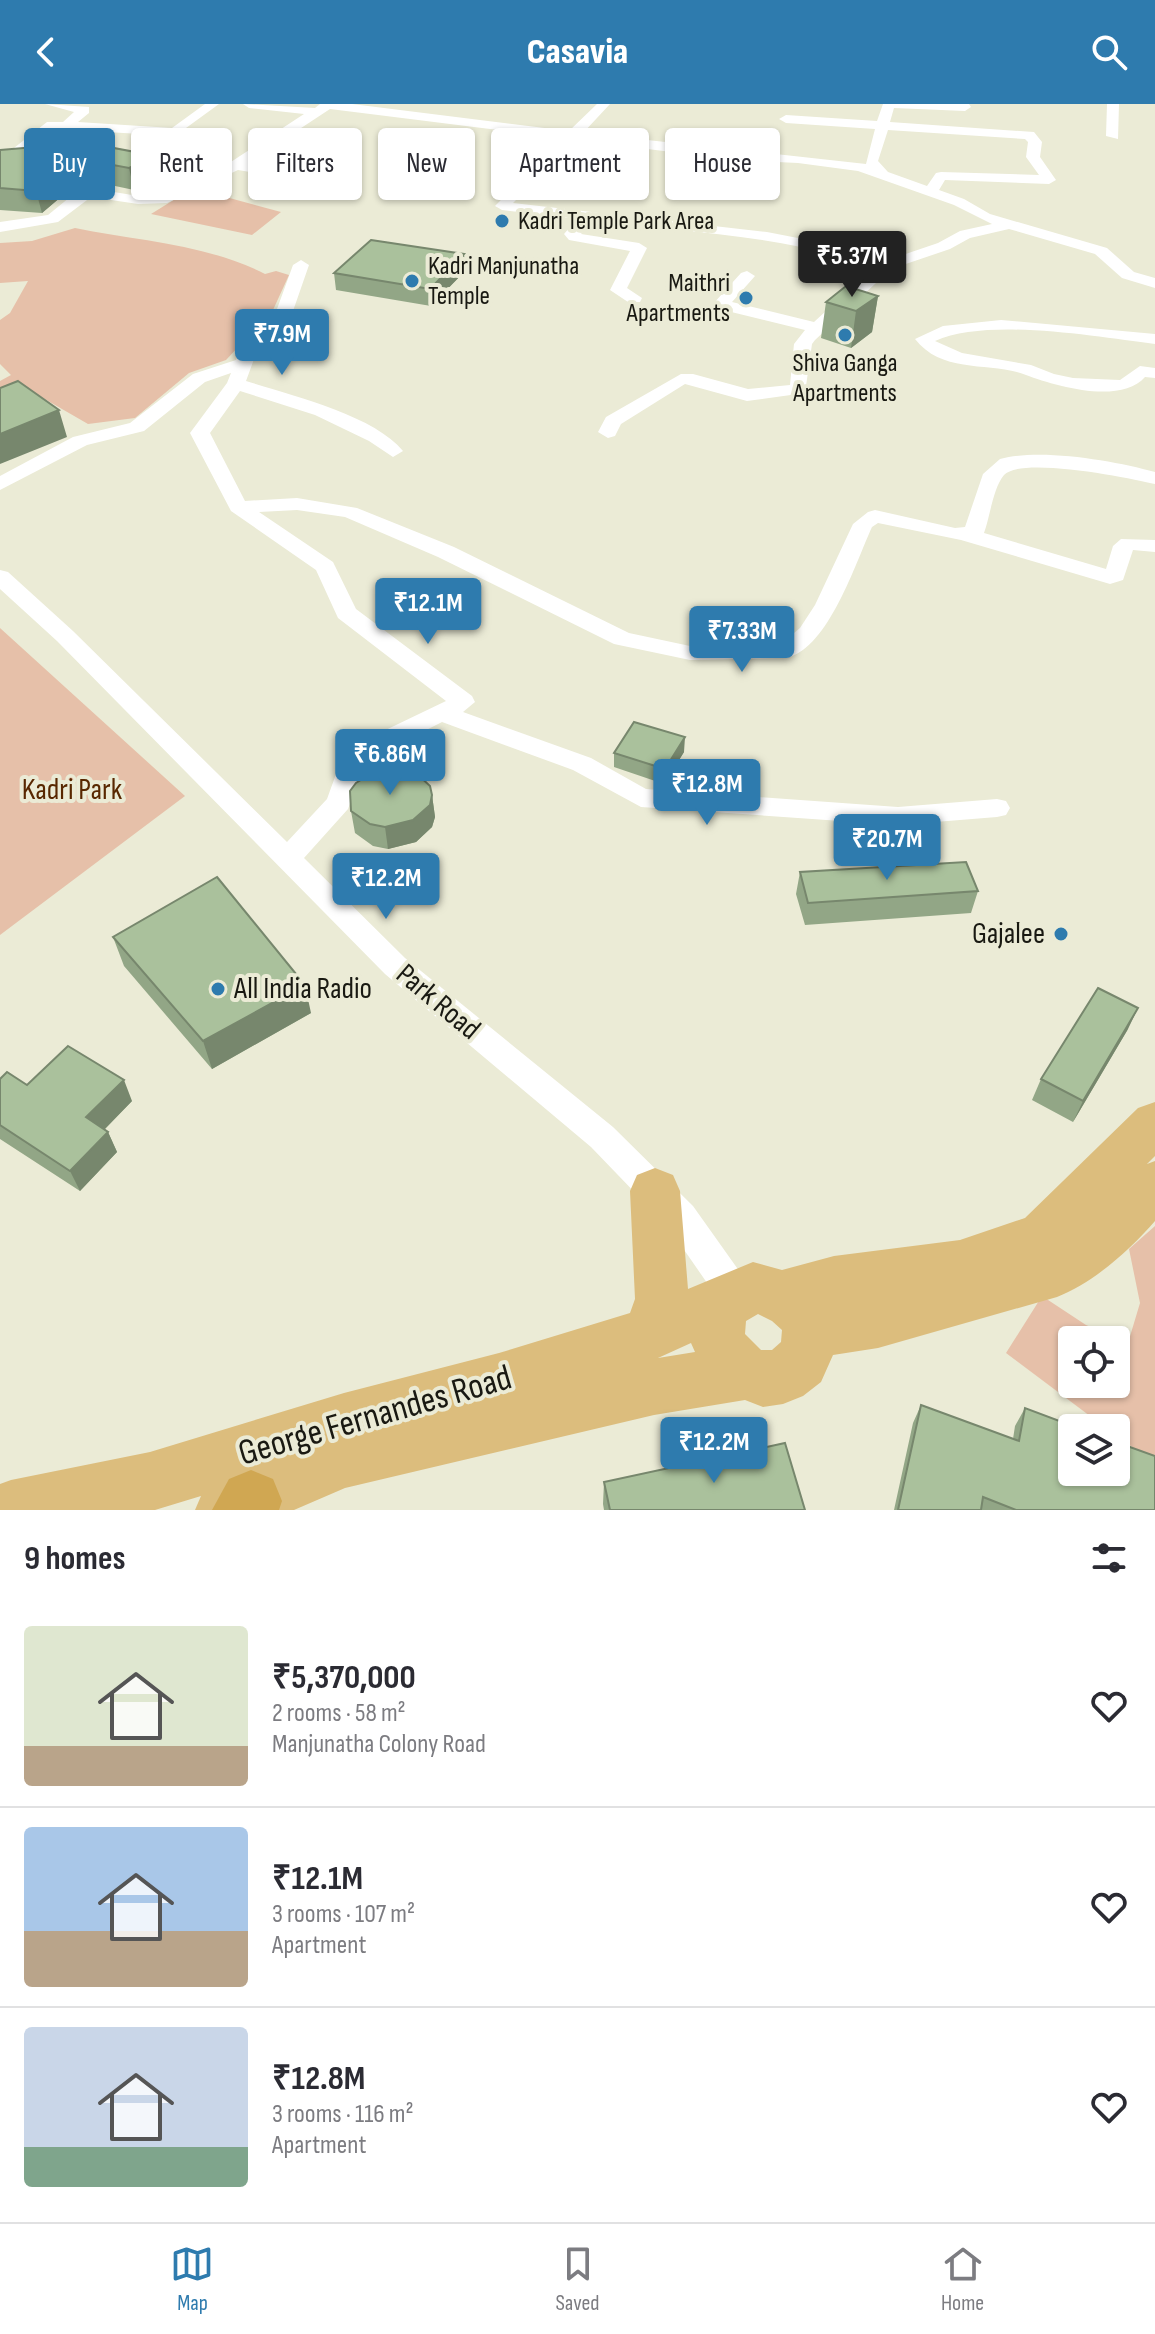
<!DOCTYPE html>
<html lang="en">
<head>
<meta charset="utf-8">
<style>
  body { margin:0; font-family:"Sofia Sans Condensed",sans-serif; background:#f7f7f7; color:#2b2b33; height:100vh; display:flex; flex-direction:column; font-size:30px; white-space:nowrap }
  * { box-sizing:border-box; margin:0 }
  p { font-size:26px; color:#7c7c81 }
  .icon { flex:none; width:44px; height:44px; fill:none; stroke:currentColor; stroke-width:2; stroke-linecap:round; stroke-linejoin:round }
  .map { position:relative; height:1406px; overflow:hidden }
  .drawer { display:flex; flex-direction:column; background:#fff; flex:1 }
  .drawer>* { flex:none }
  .top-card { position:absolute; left:24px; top:24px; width:1108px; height:72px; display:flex; gap:16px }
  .controls { position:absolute; left:1058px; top:1222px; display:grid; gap:16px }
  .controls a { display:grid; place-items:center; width:72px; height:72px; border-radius:8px; background:#fff; box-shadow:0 2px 6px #0004; font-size:40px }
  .price { position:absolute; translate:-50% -68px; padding:0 18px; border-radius:8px; background:#2e7bae; color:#fff; font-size:26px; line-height:52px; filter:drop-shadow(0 2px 4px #0008) }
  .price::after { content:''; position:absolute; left:50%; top:48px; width:24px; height:18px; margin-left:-12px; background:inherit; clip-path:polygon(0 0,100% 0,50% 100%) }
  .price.on { background:#222; color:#fff }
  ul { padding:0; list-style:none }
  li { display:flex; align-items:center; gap:24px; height:200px; padding:0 24px }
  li+li { border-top:2px solid #e1e1e2 }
  li span { display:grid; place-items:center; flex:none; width:224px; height:160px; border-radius:8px; color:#555 }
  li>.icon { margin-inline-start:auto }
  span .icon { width:96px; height:96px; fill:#fffc; stroke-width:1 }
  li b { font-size:34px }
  h2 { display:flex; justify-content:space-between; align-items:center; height:96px; padding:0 24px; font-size:34px }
  .tag { padding:0 28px; border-radius:8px; background:#fff; box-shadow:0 2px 6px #0004; font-size:28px; line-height:72px }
  .tag.on { background:#2e7bae; color:#fff }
  header { display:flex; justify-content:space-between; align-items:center; height:104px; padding:0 24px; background:#2e7bae; color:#fff; font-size:36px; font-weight:800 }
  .dock { display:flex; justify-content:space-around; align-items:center; height:112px; border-top:2px solid #e1e1e2; background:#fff; font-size:22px; color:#7c7c81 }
  .dock a { display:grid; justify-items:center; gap:4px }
  .dock .on { color:#2e7bae }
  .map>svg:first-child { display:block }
</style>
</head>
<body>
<header><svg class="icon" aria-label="back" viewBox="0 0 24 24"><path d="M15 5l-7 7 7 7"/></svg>Casavia<svg class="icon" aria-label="search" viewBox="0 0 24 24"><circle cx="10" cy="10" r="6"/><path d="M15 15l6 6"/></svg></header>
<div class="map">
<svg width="1155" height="1406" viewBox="0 0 1155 1406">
  <rect width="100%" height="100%" fill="#ebebd6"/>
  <!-- green -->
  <path fill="#e6c0a9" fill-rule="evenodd" d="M193 84 281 108 252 131 151 110Z
    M75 124C138 137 207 140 265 170L276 167 289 171 273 206 226 256 189 269 135 314 88 320 36 290 0 309V277L11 271 0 260V216L10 209 28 177 0 179V139L32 137Z
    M0 524 185 692 0 831Z
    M1155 1122V1406L1147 1354 1116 1331V1324H1106L1006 1249 1042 1192 1086 1221 1128 1239 1140 1199 1129 1145ZM1072 1236H1116V1280H1072Z"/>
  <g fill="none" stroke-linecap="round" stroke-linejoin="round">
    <!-- minor -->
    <path fill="#fff" fill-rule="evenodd" d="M45 0 89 3V9L78 18 172 24 205 0H219L175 32 55 25 17 57 0 65V55L47 18H63L74 8Z
      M243 0 315 4 320 0H352L569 27 597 0H610L583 29 866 60 875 25 786 19 779 15 786 11 877 17 883 0H969L971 3 965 7 894 4 890 18 1034 28 1042 38 1040 53 1056 76 1049 80 945 76 939 86 964 95 990 110 1107 144 1134 168 1155 174V184L1122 174 1095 150 1009 125 970 134 950 145 891 165 815 236 812 240 805 289 747 297 685 280 621 320 615 332 608 334 598 328 606 313 681 270H693L748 285 790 281 794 240 805 226 715 204 713 200 741 169 747 167 755 172 732 198 814 218 874 163C785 131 685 128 592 117L581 130 639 139 647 144 627 184 642 194 640 198H628L610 186 630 147 569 136 564 130 577 115 502 106 495 102 562 34 330 5 248 59 331 75V81L238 66 167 99 138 100 91 93 58 118 0 128V118L48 111 75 89 90 84 138 92 165 91 214 69 304 10 249 4ZM888 26 1025 35 1028 38 1026 53 1039 71 941 68 936 69 927 82 888 68 878 57ZM576 36 735 56 798 59 858 67 954 101 992 120 960 127 938 139 885 157 849 144 767 128 513 99Z
      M1107 0H1119L1118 35 1106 32Z
      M301 156 309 161 293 207 260 239 246 277C290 291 374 311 403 347L393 353 369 337 315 311 240 287 210 329 245 397 297 394 357 404 454 443 629 529 690 542 781 540 800 524 815 501 853 420 868 408 875 406 955 424 965 423 983 370 1000 355C1042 344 1114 357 1155 368V380C1130 374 1021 352 1004 371 993 384 990 413 984 429L1106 465 1113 442 1121 435 1155 436V448L1133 446 1123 476 1110 480 961 436 878 419 872 423C855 460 829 543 787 554L690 556 614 540 438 453 345 413 297 406 259 408 333 458 356 505 472 592 475 598 463 608 591 654 646 685 898 703 997 695 1006 697 1010 704 1006 711 997 713 898 721 641 703 573 666 442 618 389 645 361 669 348 705 304 754 405 854 613 1023 693 1102 747 1178 753 1190 747 1202 735 1207 723 1202 669 1124 591 1043 385 870 57 537 0 485V466L8 468 73 527 287 738 327 695 340 659 371 633 446 597 338 514 316 466 231 407 190 329 227 279 231 269 205 278 144 327 87 341 0 386V372L73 333 130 319 193 270 236 256 246 233 277 205 293 161Z
      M1001 216 1155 230V240C1096 233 989 213 935 237L962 249 1031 261 1054 270 1073 274 1120 276 1140 262 1155 264V274L1145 273C1121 301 1055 282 1026 271 991 257 943 271 915 235L943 222Z"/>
    <!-- primary -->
    <path fill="#dcbd7d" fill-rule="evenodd" d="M1155 998V1052L1147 1060 1155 1057V1117C1130 1146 1093 1179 1057 1193L878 1244 833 1251 821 1278 803 1292 783 1300 763 1303 745 1296 654 1311 345 1384 294 1406H195L201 1392 155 1406H0V1380L11 1376 150 1348 344 1289 499 1249 630 1209 635 1195 630 1087 637 1071 655 1064 673 1071 680 1087 688 1185 753 1158 782 1166 834 1152 960 1136 1025 1114 1138 1004ZM758 1210 772 1217 782 1226 781 1238 772 1246H761L745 1230 746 1217ZM691 1239 695 1248 658 1254Z"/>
    <!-- trunk -->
    <path fill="#d0a752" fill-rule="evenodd" d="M251 1366 273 1375 282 1397 279 1406H212L229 1375Z"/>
  </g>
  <!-- wall -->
  <path fill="#92a686" d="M96 40 156 52 160 73 134 86 82 75 42 109 0 106V46Z
    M464 150 465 167 431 202 336 186 334 169Z
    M878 192 872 228 851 244 821 234 826 198Z
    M684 648 664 680 614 663V649Z
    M432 691 435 713 432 723 416 738 388 745 373 742 355 729 351 707Z
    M800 768 978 787 971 809 805 821 796 790Z
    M113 833 311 909 212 965 124 862Z
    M1128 925 1073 1018 1032 996 1041 975Z
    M0 975 27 981 132 997 105 1025 108 1028 117 1048 80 1087 0 1035Z
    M921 1301 1013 1335 1015 1322 1025 1304 1155 1406H894L913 1319Z
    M604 1378 805 1406H604L603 1400Z"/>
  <!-- shaded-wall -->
  <path fill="#77876d" d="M156 52 160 73 134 86 129 64Z
    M76 54 82 75 42 109 36 87Z
    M464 150 465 167 431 202 430 185Z
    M878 192 872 228 851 244 856 207Z
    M59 306 67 333 0 360V330Z
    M685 633 684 648 664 680 665 665Z
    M432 691 435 713 432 723 416 738 388 745 385 723Z
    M305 881 311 909 212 965 203 937Z
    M1138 904 1128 925 1073 1018 1083 997Z
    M124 976 132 997 96 1034 86 1013Z
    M108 1028 117 1048 80 1087 70 1067Z"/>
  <!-- building -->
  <path fill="#aac19c" stroke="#77876d" stroke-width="2" d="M95 38 93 40 156 52 129 64 76 54 36 87 0 84V46Z
    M371 136 464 150 430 185 334 169Z
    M846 182 878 192 856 207 826 198Z
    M18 277 59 306 0 330V284Z
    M634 618 685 633 665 665 614 649Z
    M403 665 415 668 430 682 432 691 430 701 413 716 385 723 370 720 351 707 350 687 356 679 377 666Z
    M966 758 978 787 808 799 800 768Z
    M217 773 305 881 203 937 113 833Z
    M1098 884 1138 904 1083 997 1041 975Z
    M68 942 124 976 86 1013 108 1028 70 1067 0 1021V975L7 968 27 981Z
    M921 1301 1019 1337 1025 1304 1078 1324H1072V1368H1116V1338L1155 1352V1406H1016L983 1393 981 1406H898Z
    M785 1339 805 1406H610L604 1378Z"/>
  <!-- markers -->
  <g fill="#2e7bae" stroke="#ebebd6" stroke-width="3">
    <circle cx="502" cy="117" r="8"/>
    <circle cx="412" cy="177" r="8"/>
    <circle cx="746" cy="194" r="8"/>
    <circle cx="845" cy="231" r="8"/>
    <circle cx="1061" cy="830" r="8"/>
    <circle cx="218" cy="885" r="8"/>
  </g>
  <g text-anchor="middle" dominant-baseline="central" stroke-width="8" stroke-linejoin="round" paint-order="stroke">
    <!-- far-poi labels -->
    <g font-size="26" fill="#191912" stroke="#ebebd6" text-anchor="start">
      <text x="518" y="117">Kadri Temple Park Area</text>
      <text x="428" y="162">Kadri Manjunatha<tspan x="428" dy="30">Temple</tspan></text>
      <text x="730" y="179" text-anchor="end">Maithri<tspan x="730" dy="30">Apartments</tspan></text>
      <text x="845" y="259" text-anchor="middle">Shiva Ganga<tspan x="845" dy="30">Apartments</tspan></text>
    </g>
    <!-- park labels -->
    <g font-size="30" fill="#582700" stroke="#ebebd6">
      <text x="72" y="686">Kadri Park</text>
    </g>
    <!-- poi labels -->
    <g font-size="30" fill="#191912" stroke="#ebebd6" text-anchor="end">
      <text x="1045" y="830">Gajalee</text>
      <text x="234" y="885" text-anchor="start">All India Radio</text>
    </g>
    <!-- street labels -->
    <g font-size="30" fill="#191912" stroke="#ebebd6">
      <text transform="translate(438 898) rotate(40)">Park Road</text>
    </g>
    <!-- near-street labels -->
    <g font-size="36" fill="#191912" stroke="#ebebd6">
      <text transform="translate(375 1312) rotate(-16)">George Fernandes Road</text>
    </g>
  </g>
</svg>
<div class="controls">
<a><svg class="icon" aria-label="locate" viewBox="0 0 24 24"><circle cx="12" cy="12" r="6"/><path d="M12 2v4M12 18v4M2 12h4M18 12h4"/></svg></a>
<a><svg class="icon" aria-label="layers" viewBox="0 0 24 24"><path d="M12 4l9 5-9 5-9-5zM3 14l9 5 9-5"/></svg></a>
</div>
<b class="price on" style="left:852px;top:195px">₹5.37M</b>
<b class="price" style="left:282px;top:273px">₹7.9M</b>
<b class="price" style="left:428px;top:542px">₹12.1M</b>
<b class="price" style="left:742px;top:570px">₹7.33M</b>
<b class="price" style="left:390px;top:693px">₹6.86M</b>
<b class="price" style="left:707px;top:723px">₹12.8M</b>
<b class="price" style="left:887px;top:778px">₹20.7M</b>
<b class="price" style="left:386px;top:817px">₹12.2M</b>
<b class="price" style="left:714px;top:1381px">₹12.2M</b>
<div class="top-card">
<a class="tag on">Buy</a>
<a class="tag">Rent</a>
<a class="tag">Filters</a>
<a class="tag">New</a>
<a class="tag">Apartment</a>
<a class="tag">House</a>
</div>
</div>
<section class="drawer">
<h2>9 homes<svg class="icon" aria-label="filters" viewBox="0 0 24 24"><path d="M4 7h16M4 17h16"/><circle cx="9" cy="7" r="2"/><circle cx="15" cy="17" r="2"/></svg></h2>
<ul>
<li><span style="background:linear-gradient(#dfe7d0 75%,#b9a48a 0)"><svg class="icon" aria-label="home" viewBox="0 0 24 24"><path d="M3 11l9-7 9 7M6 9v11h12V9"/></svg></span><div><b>₹5,370,000</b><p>2 rooms · 58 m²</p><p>Manjunatha Colony Road</p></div><svg class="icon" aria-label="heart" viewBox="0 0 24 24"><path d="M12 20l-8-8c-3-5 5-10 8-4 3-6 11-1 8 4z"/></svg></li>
<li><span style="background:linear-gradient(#a9c7e8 65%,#b9a48a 0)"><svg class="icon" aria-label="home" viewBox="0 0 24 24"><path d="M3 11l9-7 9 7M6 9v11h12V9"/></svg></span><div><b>₹12.1M</b><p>3 rooms · 107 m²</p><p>Apartment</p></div><svg class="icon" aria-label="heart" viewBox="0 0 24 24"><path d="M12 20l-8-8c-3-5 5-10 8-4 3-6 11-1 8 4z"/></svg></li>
<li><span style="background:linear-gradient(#c9d6e8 75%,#7fa58c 0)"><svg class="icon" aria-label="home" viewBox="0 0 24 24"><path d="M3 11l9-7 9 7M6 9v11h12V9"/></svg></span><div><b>₹12.8M</b><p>3 rooms · 116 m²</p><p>Apartment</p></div><svg class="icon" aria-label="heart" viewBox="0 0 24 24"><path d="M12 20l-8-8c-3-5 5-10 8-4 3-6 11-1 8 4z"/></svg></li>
</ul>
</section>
<nav class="dock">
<a class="on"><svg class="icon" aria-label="map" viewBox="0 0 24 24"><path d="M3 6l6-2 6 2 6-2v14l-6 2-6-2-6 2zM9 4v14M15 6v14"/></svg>Map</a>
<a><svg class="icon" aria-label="saved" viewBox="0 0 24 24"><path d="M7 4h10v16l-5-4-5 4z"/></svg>Saved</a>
<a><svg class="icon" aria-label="home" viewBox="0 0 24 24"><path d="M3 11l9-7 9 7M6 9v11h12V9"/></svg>Home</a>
</nav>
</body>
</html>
